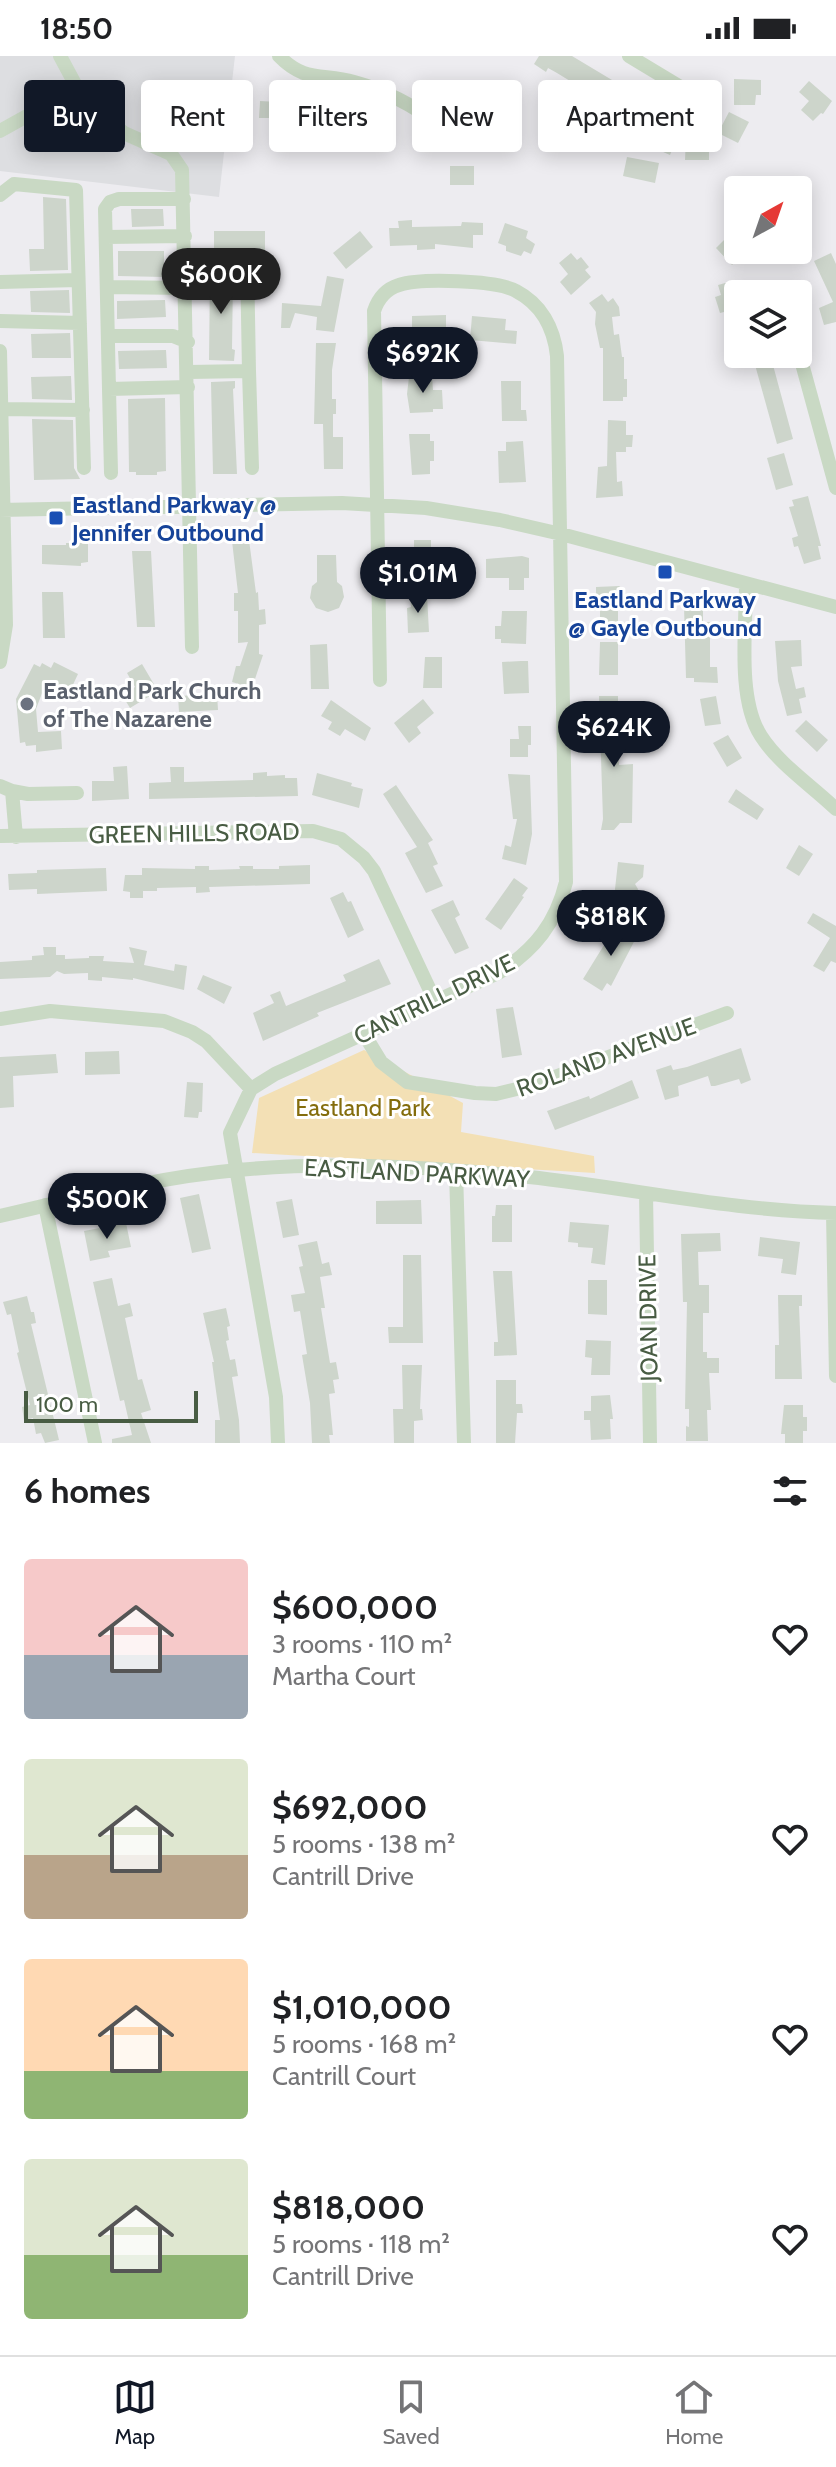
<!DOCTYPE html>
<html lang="en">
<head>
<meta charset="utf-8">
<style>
  body { margin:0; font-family:Cabin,sans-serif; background:#f2f2f2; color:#202124; height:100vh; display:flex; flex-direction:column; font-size:30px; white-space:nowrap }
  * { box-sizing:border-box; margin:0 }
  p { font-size:26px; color:#757577 }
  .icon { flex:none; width:44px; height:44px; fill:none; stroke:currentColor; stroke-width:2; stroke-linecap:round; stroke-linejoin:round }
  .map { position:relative; height:1387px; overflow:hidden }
  .details { display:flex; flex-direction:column; background:#fff; flex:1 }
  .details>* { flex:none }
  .top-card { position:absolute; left:24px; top:24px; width:788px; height:72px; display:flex; gap:16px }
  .needle { width:52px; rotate:40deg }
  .fabs { position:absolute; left:724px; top:120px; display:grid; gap:16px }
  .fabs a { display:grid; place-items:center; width:88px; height:88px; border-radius:8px; background:#fff; box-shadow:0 4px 20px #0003; font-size:40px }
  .scale { position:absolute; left:24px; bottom:20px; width:174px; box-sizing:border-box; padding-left:8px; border:4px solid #485c43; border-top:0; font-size:22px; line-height:28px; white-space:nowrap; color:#485c43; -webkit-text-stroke:6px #fff; paint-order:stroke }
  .price { position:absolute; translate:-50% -68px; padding:0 18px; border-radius:28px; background:#111827; color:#fff; font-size:26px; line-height:52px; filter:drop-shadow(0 2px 4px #0008) }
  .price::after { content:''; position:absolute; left:50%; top:48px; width:24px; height:18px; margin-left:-12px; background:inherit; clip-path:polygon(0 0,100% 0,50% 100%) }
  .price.current { background:#222; color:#fff }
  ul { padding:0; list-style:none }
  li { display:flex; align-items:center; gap:24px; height:200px; padding:0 24px }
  li span { display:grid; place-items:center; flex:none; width:224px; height:160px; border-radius:8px; color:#555 }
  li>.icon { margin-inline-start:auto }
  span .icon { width:96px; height:96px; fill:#fffc; stroke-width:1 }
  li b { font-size:34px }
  h2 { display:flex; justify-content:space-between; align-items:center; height:96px; padding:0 24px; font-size:34px }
  .tag { padding:0 28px; border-radius:8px; background:#fff; box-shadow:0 4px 20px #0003; font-size:28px; line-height:72px }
  .tag.current { background:#111827; color:#fff }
  .status { display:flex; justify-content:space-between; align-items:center; height:56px; padding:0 40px; background:#fff; direction:ltr }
  .status svg { height:22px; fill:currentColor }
  .dock { display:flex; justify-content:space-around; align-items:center; height:112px; border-top:2px solid #e0e0e0; background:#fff; font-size:22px; color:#757577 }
  .dock a { display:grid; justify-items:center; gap:4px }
  .dock .current { color:#111827 }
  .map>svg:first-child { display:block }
</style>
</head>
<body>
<div class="status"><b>18:50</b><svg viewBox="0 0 49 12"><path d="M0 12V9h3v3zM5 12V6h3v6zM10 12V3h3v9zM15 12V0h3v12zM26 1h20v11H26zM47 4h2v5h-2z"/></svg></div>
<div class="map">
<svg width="836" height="1387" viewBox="0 0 836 1387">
  <rect width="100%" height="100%" fill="#edecf0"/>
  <!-- education -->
  <path fill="#dddee1" d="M0 0H235L219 141 0 115Z"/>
  <!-- green -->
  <path fill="#f3e0b5" d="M364 994 463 1047 461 1076 594 1100 595 1117 252 1097 259 1042Z"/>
  <!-- building -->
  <path fill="#cdd5cb" d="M539 0H572L627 33 625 37 654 54 644 74 599 47 601 44 557 17 548 12 546 16 534 8Z
    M734 23 761 24V39H756L755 49H734Z
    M809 25 832 45 823 58 821 57 813 65 801 54 809 45 799 36Z
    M260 45 317 48V56H353V71H321V65H293V62H259Z
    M729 56 749 66 738 87 718 77Z
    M477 67 493 74 485 96 468 89Z
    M651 73 676 84 670 99 645 88Z
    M686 81 709 82V104H685Z
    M627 101 659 107 655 127 623 120Z
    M450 110H474V129H450Z
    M43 141 66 143 68 214 30 215 29 193H44Z
    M131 153H163L164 170 132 171Z
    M412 164V171L461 170 462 166 483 167V179H473V192L435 188V193L417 194V189L390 190 389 172H399L398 165Z
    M505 167 528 175 526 182 535 188 531 198 524 195 521 200 506 195V190L498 187Z
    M214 175H265V199H255L247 195 214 196Z
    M360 175 373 191 346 213 333 197Z
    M732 176 738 182V194H747L732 209 716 192Z
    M118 195H164V221L118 220Z
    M571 197 577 204 581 201 589 211 585 214 591 221 571 239 560 226 568 218 559 207Z
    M831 197 836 208V266L824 269 819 252 833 246 814 205Z
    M236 215V221H233L232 293 235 294 234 305 209 304 210 216Z
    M327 220 344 223 334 276 316 274 317 261 295 257 290 272H281L282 247 321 250Z
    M736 224 740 238H738V258L727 262 724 256 720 257 715 241 721 239 718 229Z
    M69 234 70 257 31 256 30 235Z
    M602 238 608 246 613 242 619 251 620 260 612 261 614 279 619 278 622 301H624V323H627V341H623V345H603V292H600L595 268 596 256 589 247Z
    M165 244 166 261 117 263V245Z
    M446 259V289L437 294H427V290H412V260Z
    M472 260 506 263 505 274 517 275 516 288 470 284Z
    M70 277 71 302H32L31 278Z
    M316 287H336L332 314V343H336V358H333V381H343V413H324L323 368H314Z
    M166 294 167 312 119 313 118 295Z
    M752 298H770L793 383 777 388Z
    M71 320 72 344 32 343 31 321Z
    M432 320 433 334H442L443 353H433V356L410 357 407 338 409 321Z
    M235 325V332L233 333 237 418H213L211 326Z
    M501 325H521V354H526L527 365H502Z
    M165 342 166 415 157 416V419H136V416H129L128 343Z
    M32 363 73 364 74 412 80 423 34 424Z
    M608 364 626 365V379H633L632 391H626V396H616L617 426 622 425 623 440 596 442 598 411 607 410Z
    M409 378H430V385H434V405H430V418L412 419Z
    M523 385 526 426 499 427 498 395H506V386Z
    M784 397 793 429 776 434 767 402Z
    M808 440 821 490H818L821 503 804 508 798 490 794 491 792 482 798 480 789 451 794 450 792 444Z
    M249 484 256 537 258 536 259 554 265 553 266 568 259 569V598L263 599 252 632 232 626 236 610H240L248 586 238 587V555H234V537H238L232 485Z
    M414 484H431V519H409V492H414Z
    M66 487H88V506L81 507V510L42 508V489H66Z
    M132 495H151L155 571H137Z
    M317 499H336L337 526 342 530 344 541 339 552 328 556 316 552 310 542 312 530 317 526Z
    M522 500 529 502V522H524V534H509V522H486V503Z
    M619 530 623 533V546L618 549V568H600V549H596V531Z
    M42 536H63L65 582H43Z
    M410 539H427L429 576 408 577 407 552 411 551Z
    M684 550H703V566H716V580H710V611H717L718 627 694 626V622H686Z
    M502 555H527L526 588 501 587V583H495V570H501Z
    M801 584 802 610 791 611 796 633 804 631 806 641 799 643 802 657 787 660 778 625 775 585Z
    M600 586H618V619H599Z
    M327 588 329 633H311L310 589Z
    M425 601H442V632H423Z
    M521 605H528L529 637 504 638 502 606Z
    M54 606 78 618 70 635 47 624 36 653 38 676 61 675 62 693 36 696V689L26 690 25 686 20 687 16 643 34 608 40 611 42 607 51 612Z
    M142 608 158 635 130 652 122 639 135 631 127 617Z
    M217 638 218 654 179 656 178 640Z
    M599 640H618V649L622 648V661H617L619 709 633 708 632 767H620L614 774H601L603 763Z
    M716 640 721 668 705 670 700 643Z
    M423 643 434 657 417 671 421 677 409 687 394 667Z
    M331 644 371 672 365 685 345 673 340 680 328 673 332 666 321 660Z
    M806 664 828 684 817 696 795 675Z
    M518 670H531V689H528V701H510V683H519Z
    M728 679 742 702 727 711 713 687Z
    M127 710 129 743 92 745V725H114L113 711Z
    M170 711H184V726L253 724V717L267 716V720L285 719V722H297L298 740 149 743V727L171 726Z
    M317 717 352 727 351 730 363 733 359 752 312 739Z
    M508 718 530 719 532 778 526 809 502 803 505 789 511 791 517 763H513Z
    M396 729 433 784 428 787 438 808 433 810 443 830 426 837 405 797 417 791 383 738Z
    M736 733 764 753 757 764 728 746Z
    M799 789 813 798 799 820 786 812Z
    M618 806 644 809 643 821 635 828 638 833 637 845 614 842Z
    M310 809V828L209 831 210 836 196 837V831L157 832V835H143V842H130V836L123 835 125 819H142V812L195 813V810H209V814L240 813 239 810H253V813H279V810Z
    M106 812 107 835 37 838V833L9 834 8 818 37 817V814Z
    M514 822 528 832 522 840 524 841 501 874 485 863Z
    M343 836 348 846 351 845 364 874 348 882 330 842Z
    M453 844 460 859 455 862 469 892 455 898 431 854Z
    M813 857 836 870V907L831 905 824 916 813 910 830 882 807 867Z
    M617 868 637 880 611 930 607 927 602 935 583 923Z
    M43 891H56V899H65V903L89 902V900H104L103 905 134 907 129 891 147 895 144 909 174 915 175 908 187 910 184 934 133 922V924L102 921V925L88 924V917L64 918 57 915 50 921 0 923V906L32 904V900L44 899Z
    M379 903 391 928 317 957 319 960 263 985 253 957 274 947 270 939 280 935 286 950 346 925 343 919Z
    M203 919 232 931 224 948 197 933Z
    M513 951 522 999 502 1002 496 953Z
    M741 992 751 1024 741 1028 739 1023 715 1030H711L708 1020 678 1030 679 1040 665 1044 656 1014 671 1009 673 1014 687 1011Z
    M119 995 120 1018 85 1019V996Z
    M56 998 58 1017 13 1020 14 1051 0 1052V1001Z
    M632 1024 639 1042 555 1074 547 1055 589 1040 590 1043Z
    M187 1026 203 1027 202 1056H199L198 1062 184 1061Z
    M199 1138 211 1193 192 1197 180 1142Z
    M292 1143 299 1179 283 1182 276 1146Z
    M421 1144 422 1168H376V1145Z
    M496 1149H512V1186H492V1160H495Z
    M570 1166 609 1169 605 1209 591 1207 593 1192 578 1191V1187L568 1186Z
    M126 1167 131 1191 108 1195 110 1201 90 1205 84 1175Z
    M720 1177 721 1195 698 1196 699 1229H709V1257H703V1296H707V1302H719V1317H709L711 1354H707L708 1385H686V1370L689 1371V1353H685L687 1246H683L681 1178Z
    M760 1181 800 1186 796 1219 781 1217 783 1203 758 1200Z
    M317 1185 322 1208 329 1206 332 1219 320 1221 325 1252H321L330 1307 336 1306 339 1323 333 1324 335 1337 329 1338 333 1379H329L330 1387H312L310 1347 302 1299 307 1298 300 1255 294 1256 291 1239 305 1237 299 1211 303 1210 298 1189Z
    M403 1199H421L423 1287H389L388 1271H403Z
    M493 1215H512L517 1299 494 1300V1286H498Z
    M112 1222 118 1250 130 1247 133 1260 125 1262 138 1324 142 1323 151 1354 141 1357 151 1387H112V1383L132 1379 124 1344 120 1345 93 1226Z
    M588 1224H607V1259L588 1258Z
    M778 1239H802V1250H799L802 1323H775V1289H779Z
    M27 1240 31 1256H34L36 1267 31 1268 59 1384 45 1387 41 1377 36 1378 33 1362 24 1364 22 1351 30 1349 17 1297 19 1296 11 1258 7 1259 3 1246Z
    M226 1252 230 1270 227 1271 229 1284 226 1285 230 1304 235 1303 238 1320 232 1321 239 1364 240 1387H215V1364H220L212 1306H214L203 1257Z
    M586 1284 611 1285 610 1319H591L592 1302 585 1301Z
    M402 1309H422L420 1353H422L423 1364 414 1365V1387H394L393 1353H403Z
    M496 1324H516V1348H522L523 1357H517L515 1387H496Z
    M610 1339 613 1363H610L611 1383 591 1384 590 1364H584V1355H591V1340Z
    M784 1349H803V1361H807V1375H803V1387H785V1378H781Z"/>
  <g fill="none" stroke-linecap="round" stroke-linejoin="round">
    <!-- minor -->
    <path stroke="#c9d9c4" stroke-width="14" d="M60 0 82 41
      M279 0C305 27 323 17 354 26 387 35 413 49 439 69
      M629 0 692 38
      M0 75 61 41H82L124 77 171 98 182 114 192 591
      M0 139 14 128 76 134 84 412
      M106 181 185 180
      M186 206 247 205 249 315 188 316
      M0 226 78 224
      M107 231 186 232
      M0 265 80 267
      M108 280H173L188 286
      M798 293 836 432
      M0 295 6 569 0 606
      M249 315 252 412
      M109 333 105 153 110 146 119 143H184
      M1 353 83 354
      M111 417 109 333 188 331
      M0 454 342 447 426 452 500 464 561 478 836 551
      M746 529C746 573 737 643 761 680 779 708 812 730 836 753
      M0 730 12 735 16 781
      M12 735 28 738 77 737
      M0 780 313 775 341 783 364 802 374 815 435 945
      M0 963 50 955 164 965 192 976 206 985 251 1033
      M364 978 381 1006 407 1026 475 1037 496 1038 533 1029 727 957
      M456 1115 464 1387
      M646 1137 650 1387
      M45 1149 95 1387
      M833 1157 836 1320
      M0 1160C78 1142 158 1121 238 1114 334 1105 433 1111 529 1121 631 1132 733 1155 836 1157
      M278 1387 276 1341 230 1077 251 1033 275 1018 500 916C535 893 556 867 566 826L557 300C554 272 541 248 516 235 497 224 420 222 399 229 386 233 378 243 374 255L380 624"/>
  </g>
  <!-- markers -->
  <g fill="#1a4fb4" stroke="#fff" stroke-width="3">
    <rect x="48" y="454" width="16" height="16" rx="4"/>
    <rect x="657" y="508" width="16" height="16" rx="4"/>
  </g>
  <circle fill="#6b7280" stroke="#fff" stroke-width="3" cx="27" cy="648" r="8"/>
  <g text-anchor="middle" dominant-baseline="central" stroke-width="6" stroke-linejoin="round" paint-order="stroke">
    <!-- transit labels -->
    <g font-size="24" font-weight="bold" fill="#164399" stroke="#fff" text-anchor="start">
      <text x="72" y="448">Eastland Parkway @<tspan x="72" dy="28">Jennifer Outbound</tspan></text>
      <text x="665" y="543" text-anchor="middle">Eastland Parkway<tspan x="665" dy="28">@ Gayle Outbound</tspan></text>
    </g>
    <!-- worship labels -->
    <g font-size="24" font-weight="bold" fill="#5b616d" stroke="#fff" text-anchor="start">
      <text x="43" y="634">Eastland Park Church<tspan x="43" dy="28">of The Nazarene</tspan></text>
    </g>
    <!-- street labels -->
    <g font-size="24" fill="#485c43" stroke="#fff">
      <text transform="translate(194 777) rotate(-1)">GREEN HILLS ROAD</text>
      <text transform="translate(434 943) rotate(-26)">CANTRILL DRIVE</text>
      <text transform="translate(606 1001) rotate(-20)">ROLAND AVENUE</text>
      <text transform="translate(417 1117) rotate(3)">EASTLAND PARKWAY</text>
      <text transform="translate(648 1262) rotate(-91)">JOAN DRIVE</text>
    </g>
    <!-- park labels -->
    <g font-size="24" fill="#846d0d" stroke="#fff">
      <text x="363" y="1051">Eastland Park</text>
    </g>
  </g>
</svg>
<div class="fabs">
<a><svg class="needle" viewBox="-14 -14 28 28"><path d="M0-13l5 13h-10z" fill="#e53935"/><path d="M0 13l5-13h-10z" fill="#757577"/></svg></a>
<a><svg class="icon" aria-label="layers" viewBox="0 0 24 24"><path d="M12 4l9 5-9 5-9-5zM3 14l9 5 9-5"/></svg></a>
</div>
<div class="scale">100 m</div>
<b class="price current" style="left:221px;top:260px">$600K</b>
<b class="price" style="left:423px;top:339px">$692K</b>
<b class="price" style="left:418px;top:559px">$1.01M</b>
<b class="price" style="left:614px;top:713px">$624K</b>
<b class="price" style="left:611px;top:902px">$818K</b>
<b class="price" style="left:107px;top:1185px">$500K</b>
<div class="top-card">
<a class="tag current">Buy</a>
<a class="tag">Rent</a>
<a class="tag">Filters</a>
<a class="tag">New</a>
<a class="tag">Apartment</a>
</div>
</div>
<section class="details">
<h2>6 homes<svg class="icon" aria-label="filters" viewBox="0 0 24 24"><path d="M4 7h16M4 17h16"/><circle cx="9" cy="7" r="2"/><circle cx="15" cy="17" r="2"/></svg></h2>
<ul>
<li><span style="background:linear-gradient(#f6c9c9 60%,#9aa5b1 0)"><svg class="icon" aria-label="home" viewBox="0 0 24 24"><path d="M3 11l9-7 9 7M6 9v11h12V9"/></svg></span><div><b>$600,000</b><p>3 rooms · 110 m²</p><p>Martha Court</p></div><svg class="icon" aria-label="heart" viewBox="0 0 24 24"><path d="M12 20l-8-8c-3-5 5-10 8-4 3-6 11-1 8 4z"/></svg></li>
<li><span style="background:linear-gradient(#dfe7d0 60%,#b9a48a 0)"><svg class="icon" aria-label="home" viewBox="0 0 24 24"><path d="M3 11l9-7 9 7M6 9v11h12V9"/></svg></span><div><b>$692,000</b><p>5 rooms · 138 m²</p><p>Cantrill Drive</p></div><svg class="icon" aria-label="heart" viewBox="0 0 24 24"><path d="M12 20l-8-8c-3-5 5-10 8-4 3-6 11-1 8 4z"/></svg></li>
<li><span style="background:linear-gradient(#ffd9b3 70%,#8fb573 0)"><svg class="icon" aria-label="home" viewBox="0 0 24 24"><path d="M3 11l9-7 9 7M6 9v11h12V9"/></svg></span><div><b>$1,010,000</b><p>5 rooms · 168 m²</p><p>Cantrill Court</p></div><svg class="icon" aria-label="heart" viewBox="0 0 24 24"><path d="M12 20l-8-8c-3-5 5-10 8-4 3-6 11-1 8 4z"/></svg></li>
<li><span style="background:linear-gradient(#dfe7d0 60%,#8fb573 0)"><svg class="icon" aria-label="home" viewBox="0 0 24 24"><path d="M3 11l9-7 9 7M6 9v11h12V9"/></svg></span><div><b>$818,000</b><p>5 rooms · 118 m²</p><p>Cantrill Drive</p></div><svg class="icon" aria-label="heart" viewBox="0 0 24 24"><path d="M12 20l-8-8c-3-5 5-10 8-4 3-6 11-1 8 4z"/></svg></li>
</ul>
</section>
<nav class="dock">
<a class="current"><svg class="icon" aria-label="map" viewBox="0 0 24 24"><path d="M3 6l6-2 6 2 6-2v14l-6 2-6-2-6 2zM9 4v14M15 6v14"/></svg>Map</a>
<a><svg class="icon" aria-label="saved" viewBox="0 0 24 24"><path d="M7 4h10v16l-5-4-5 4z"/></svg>Saved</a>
<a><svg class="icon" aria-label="home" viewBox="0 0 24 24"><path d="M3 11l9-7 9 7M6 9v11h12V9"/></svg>Home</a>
</nav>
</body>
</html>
